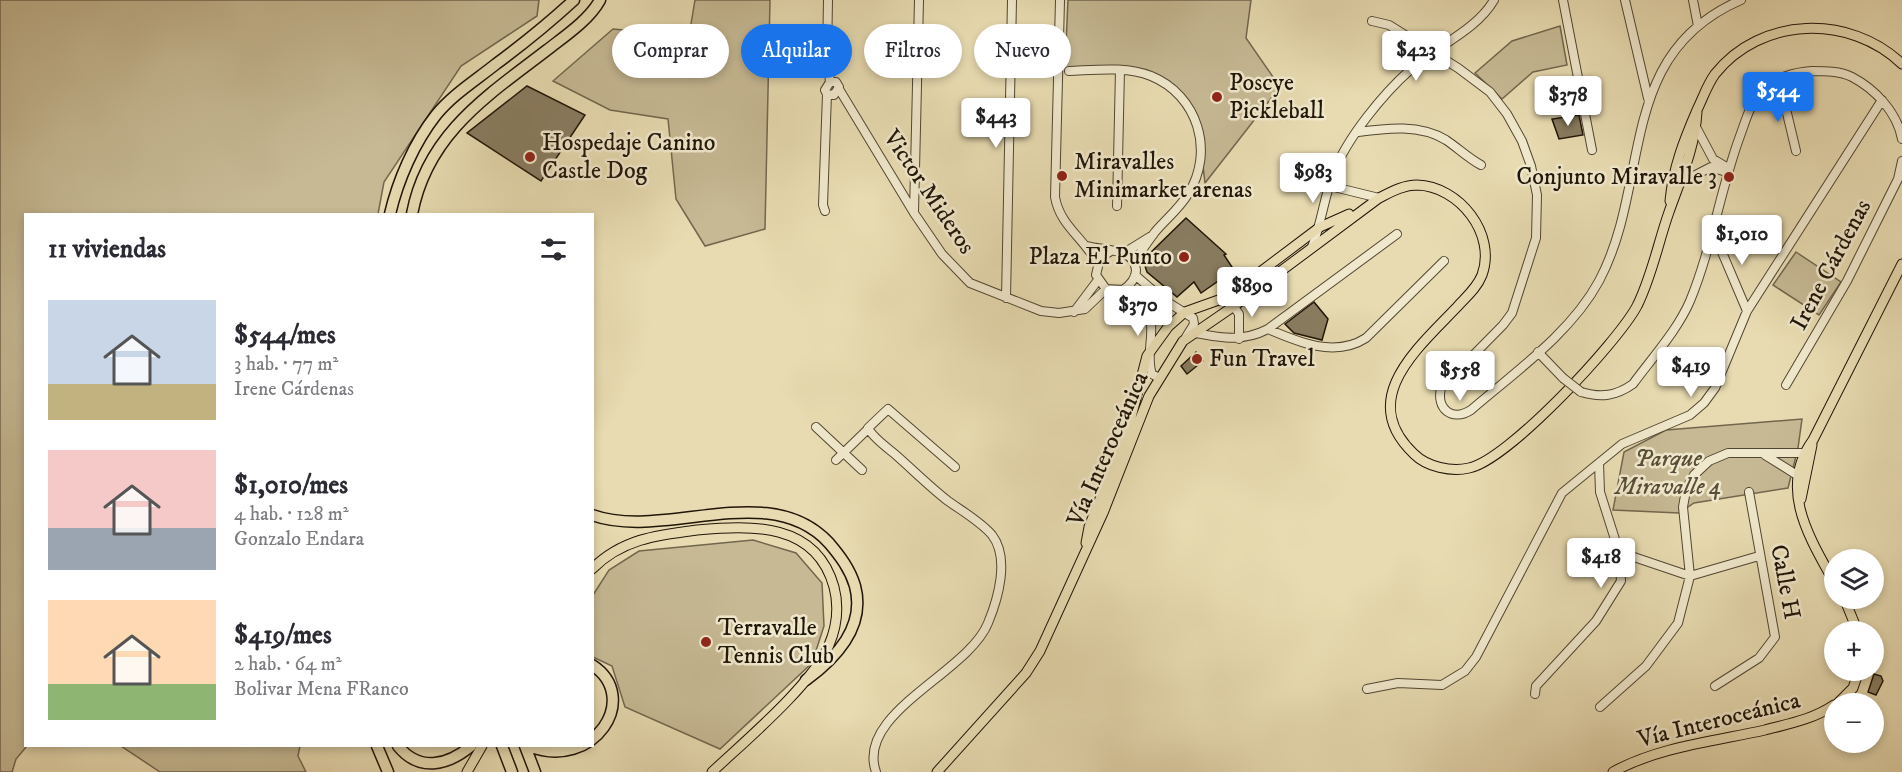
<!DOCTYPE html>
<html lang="es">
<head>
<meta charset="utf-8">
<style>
  body { margin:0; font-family:"IM FELL DW Pica",serif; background:#f2f2f3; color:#2b2b33; height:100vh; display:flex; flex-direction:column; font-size:22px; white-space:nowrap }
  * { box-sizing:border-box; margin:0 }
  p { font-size:20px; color:#7c7c81 }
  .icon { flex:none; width:33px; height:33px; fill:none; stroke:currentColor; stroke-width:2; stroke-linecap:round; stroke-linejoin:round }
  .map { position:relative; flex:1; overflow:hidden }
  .sheet { position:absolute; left:24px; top:213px; width:570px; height:534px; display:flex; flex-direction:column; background:#fff; border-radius:0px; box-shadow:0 3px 9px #0003 }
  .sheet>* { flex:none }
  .guide { position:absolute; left:612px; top:24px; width:570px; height:54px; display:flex; gap:12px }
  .controls { position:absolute; left:1824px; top:549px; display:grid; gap:12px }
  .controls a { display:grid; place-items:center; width:60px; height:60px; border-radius:50%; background:#fff; box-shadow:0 3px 9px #0003; font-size:30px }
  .price { position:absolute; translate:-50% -51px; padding:0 14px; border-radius:6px; background:#fff; color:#222; font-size:20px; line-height:39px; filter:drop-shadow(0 2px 3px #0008) }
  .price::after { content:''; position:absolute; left:50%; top:36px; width:18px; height:14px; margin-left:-9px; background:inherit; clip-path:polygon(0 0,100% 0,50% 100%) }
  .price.on { background:#1a73e8; color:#fff }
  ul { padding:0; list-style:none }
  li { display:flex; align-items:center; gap:18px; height:150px; padding:0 24px }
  li span { display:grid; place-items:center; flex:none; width:168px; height:120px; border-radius:0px; color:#555 }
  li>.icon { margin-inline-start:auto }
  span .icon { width:72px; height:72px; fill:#fffc; stroke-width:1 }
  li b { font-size:26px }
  h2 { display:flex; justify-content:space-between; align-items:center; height:72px; padding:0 24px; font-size:26px }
  .chip { padding:0 21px; border-radius:27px; background:#fff; box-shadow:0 3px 9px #0003; font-size:21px; line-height:54px }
  .chip.on { background:#1a73e8; color:#fff }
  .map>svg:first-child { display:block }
</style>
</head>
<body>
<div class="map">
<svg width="1902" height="772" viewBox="0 0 1902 772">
  <rect width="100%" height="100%" fill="#e8dbb1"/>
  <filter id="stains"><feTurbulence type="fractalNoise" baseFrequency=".00333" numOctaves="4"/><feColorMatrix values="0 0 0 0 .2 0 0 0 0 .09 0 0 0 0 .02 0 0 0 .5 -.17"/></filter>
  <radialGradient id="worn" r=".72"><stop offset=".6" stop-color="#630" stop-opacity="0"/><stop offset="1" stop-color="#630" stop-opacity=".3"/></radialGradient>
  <!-- green -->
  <path fill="#c6b994" stroke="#72674e" stroke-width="1.5" d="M0 0H539L537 16 461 66 384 182 378 214H26L27 746 16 759 12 772H0Z
    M695 0H770L765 229 705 246 676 199 668 119 610 110 553 81 613 29 689 36Z
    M1068 0H1251L1246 38 1280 87 1205 183 1198 124 1179 93 1152 76 1120 68H1065Z
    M1560 26 1567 65 1533 72 1502 99 1475 73 1512 41Z
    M1796 252 1841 282 1819 315 1773 285Z
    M1802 419 1798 448 1788 488 1694 503 1679 513 1613 510 1624 452 1666 430Z
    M753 540 796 553 822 583 824 626 812 663 720 749 625 707 612 666 593 657V595L609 570 639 551Z
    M121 746H300L298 756 306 772H160Z"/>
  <!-- building -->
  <path fill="#887c60" stroke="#1f1508" stroke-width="1.5" d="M527 86 585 115 541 181 467 133Z
    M1579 115 1583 135 1559 139 1552 119Z
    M1186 218 1226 254 1224 255 1234 270 1201 293 1194 282 1177 297 1147 272 1143 260Z
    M1314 302 1328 319 1322 340 1294 333 1285 324Z
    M1196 352 1203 361 1187 374 1181 366Z
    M1874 674 1881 676 1883 681 1876 695 1868 692Z"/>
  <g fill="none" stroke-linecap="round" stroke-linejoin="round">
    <!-- minor casing -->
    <g stroke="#514632" stroke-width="10">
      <path id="minor" d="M828 0 827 58 830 82 825 90 827 94 834 95 839 87 836 82H830
        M1060 0 1055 197C1060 226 1084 238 1097 263
        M1563 0 1592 150
        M1625 0 1648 98
        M1693 0 1698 26
        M1372 21 1389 25 1458 68 1490 92 1507 114 1522 141 1531 166 1537 195 1536 238 1512 313 1503 325 1441 388C1436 409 1452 422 1471 410 1515 372 1571 333 1599 281 1652 182 1615 54 1741 0
        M1069 71C1096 70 1126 66 1151 76 1198 95 1215 152 1188 194 1180 208 1165 220 1155 232 1148 241 1141 252 1134 262
        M839 89 914 213 942 254 970 283 1041 311 1059 313 1085 309 1106 289
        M1760 92 1786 109 1796 151
        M1696 127 1713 159 1728 168
        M1358 132C1387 128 1420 124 1446 140 1458 148 1468 158 1481 165
        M1682 182 1711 167 1726 172
        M1330 186 1379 198
        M1117 206 1120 70
        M825 211 823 205 827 94
        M914 212 919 0
        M1713 231 1747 311
        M1087 246C1104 251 1134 247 1136 270 1136 279 1130 285 1123 290L1106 289 1096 275 1100 258 1111 251
        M1312 247C1322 222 1324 196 1334 172 1347 138 1383 94 1410 70 1436 46 1476 31 1494 0
        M1124 253 1153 235
        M1135 275 1164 300 1193 318 1194 324 1186 337
        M1123 290C1130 296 1139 301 1145 309 1159 326 1144 353 1152 374L1159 378
        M1006 298 1012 0
        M1230 301 1239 314V339
        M1074 312 1098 280
        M1268 329C1298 342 1335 358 1366 338L1444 261
        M1195 333C1222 338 1243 342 1268 329L1397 234
        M1538 352 1563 378
        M1786 385 1847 281 1898 179 1902 161
        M1581 392C1601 398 1616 396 1633 384 1652 358 1677 331 1690 301 1712 248 1720 190 1740 136 1746 120 1750 103 1762 91 1773 78 1795 72 1812 71 1825 71 1840 71 1852 77 1875 89 1897 112 1902 139
        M816 427 862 470
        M1765 455 1797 475
        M836 460 868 429
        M1619 552 1690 576 1759 556
        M1715 686 1759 658 1775 637 1749 492
        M1367 689 1398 683 1442 685 1465 671 1476 657 1562 493 1622 444 1690 415 1704 403 1715 388 1747 311 1882 100
        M1535 694 1536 686 1596 621 1621 581 1619 552 1600 492 1599 463
        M1600 707 1646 666 1678 623 1690 576 1683 507 1686 490 1694 475 1709 461 1728 453H1804
        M876 772C855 713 968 673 988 623 998 599 1010 558 992 535 981 522 962 511 948 501 930 487 914 471 897 456 888 448 873 438 868 428L888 409 955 467"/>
    </g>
    <!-- major casing -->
    <g stroke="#1f1508" stroke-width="11">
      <path id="major" d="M1670 201C1673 168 1684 140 1697 110 1703 98 1707 85 1715 74 1761 16 1850 14 1902 64
        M1801 499 1812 445
        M1086 543 1089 527 1129 425 1147 356 1168 327 1185 312 1227 297 1320 227 1349 214
        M592 569C622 539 657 535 697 530 751 525 816 522 834 587 839 606 837 626 829 645 812 685 745 741 712 772
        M1834 582C1809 537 1778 488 1813 440L1902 264
        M1844 598 1858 632
        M1837 704 1853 688 1859 670
        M467 772 482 746
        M937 772 1026 673 1040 651 1103 513 1149 396 1183 341 1234 306 1379 198C1391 192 1403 185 1417 185 1459 186 1497 234 1482 275 1477 288 1466 297 1457 307 1418 348 1356 399 1414 454 1427 467 1451 472 1469 468 1508 460 1617 343 1637 306 1652 276 1658 243 1669 212 1681 178 1695 148 1697 112
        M1613 772C1658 747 1715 741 1765 730 1788 724 1814 719 1834 705"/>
    </g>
    <!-- highway casing -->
    <g stroke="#1f1508" stroke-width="13">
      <path id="highway" d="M390 214C398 180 414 143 436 115 452 95 476 80 496 64 523 44 549 23 574 0
        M412 214C427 134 487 96 547 50 565 36 589 20 600 0
        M592 515C665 541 769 478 829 543 840 556 850 569 855 586 866 627 836 658 806 680
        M377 746 388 772
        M398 746C419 772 447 766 471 746
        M502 746 512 772
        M525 746 535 772
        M529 746C594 772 642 697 592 665"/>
    </g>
    <!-- minor -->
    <use href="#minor" stroke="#f0e8cc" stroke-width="8"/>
    <!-- major -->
    <use href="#major" stroke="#e8dbb1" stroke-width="9"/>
    <!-- highway -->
    <use href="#highway" stroke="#e8dbb1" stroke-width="10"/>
    <!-- minor-bridge casing -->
    <g stroke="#514632" stroke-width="10" stroke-linecap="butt">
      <path id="minor-bridge" d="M1563 378 1581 392"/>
    </g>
    <!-- minor-bridge -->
    <use href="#minor-bridge" stroke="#f0e8cc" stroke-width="8"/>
  </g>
  <!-- markers -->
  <g fill="#8f2418" stroke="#f0e8cc" stroke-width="2">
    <circle cx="1217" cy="97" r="6"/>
    <circle cx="530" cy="157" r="6"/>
    <circle cx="1062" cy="176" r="6"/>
    <circle cx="1729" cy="177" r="6"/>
    <circle cx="1184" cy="257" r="6"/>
    <circle cx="1197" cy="359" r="6"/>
    <circle cx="706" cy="642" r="6"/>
  </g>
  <g text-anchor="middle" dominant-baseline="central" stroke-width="5" stroke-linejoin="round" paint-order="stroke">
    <!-- poi labels -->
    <g font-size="24" fill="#1f1508" stroke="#f0e8cc" text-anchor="start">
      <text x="1229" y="83">Poscye<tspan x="1229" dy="28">Pickleball</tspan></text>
      <text x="542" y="143">Hospedaje Canino<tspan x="542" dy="28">Castle Dog</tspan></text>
      <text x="1074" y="162">Miravalles<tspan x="1074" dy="28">Minimarket arenas</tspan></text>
      <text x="1717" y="177" text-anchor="end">Conjunto Miravalle 3</text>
      <text x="1172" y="257" text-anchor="end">Plaza El Punto</text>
      <text x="1209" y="359">Fun Travel</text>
      <text x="718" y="628">Terravalle<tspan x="718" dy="28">Tennis Club</tspan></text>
    </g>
    <!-- street labels -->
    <g font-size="24" fill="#1f1508" stroke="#f0e8cc">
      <text transform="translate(929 192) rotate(56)">Victor Mideros</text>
      <text transform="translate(1831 265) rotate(-62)">Irene Cárdenas</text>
      <text transform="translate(1108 449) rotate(-66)">Vía Interoceánica</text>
      <text transform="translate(1785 582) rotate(79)">Calle H</text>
      <text transform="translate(1719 720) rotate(-14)">Vía Interoceánica</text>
    </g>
    <!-- park labels -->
    <g font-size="24" font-style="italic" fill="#594e39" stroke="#f0e8cc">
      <text x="1668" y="459">Parque<tspan x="1668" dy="28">Miravalle 4</tspan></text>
    </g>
  </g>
  <rect width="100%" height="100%" filter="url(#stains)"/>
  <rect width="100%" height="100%" fill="url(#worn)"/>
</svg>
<div class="controls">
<a><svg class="icon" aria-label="layers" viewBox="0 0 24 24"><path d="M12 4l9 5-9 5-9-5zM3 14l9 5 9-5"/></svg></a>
<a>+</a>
<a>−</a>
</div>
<b class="price" style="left:1416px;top:82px">$423</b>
<b class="price on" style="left:1778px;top:123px">$544</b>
<b class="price" style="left:1568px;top:127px">$378</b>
<b class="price" style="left:996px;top:149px">$443</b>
<b class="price" style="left:1313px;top:204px">$983</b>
<b class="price" style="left:1742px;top:266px">$1,010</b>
<b class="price" style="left:1252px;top:318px">$890</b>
<b class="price" style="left:1138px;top:337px">$370</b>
<b class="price" style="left:1691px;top:398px">$419</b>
<b class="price" style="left:1460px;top:402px">$558</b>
<b class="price" style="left:1601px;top:589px">$418</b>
<div class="guide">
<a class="chip">Comprar</a>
<a class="chip on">Alquilar</a>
<a class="chip">Filtros</a>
<a class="chip">Nuevo</a>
</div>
<section class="sheet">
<h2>11 viviendas<svg class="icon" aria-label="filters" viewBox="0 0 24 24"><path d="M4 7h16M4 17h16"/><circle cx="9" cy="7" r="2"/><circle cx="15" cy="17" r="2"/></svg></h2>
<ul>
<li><span style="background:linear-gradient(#c9d6e8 70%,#c2b280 0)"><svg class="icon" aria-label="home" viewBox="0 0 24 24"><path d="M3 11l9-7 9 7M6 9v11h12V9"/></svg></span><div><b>$544/mes</b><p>3 hab. · 77 m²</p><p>Irene Cárdenas</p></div></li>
<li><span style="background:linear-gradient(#f6c9c9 65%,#9aa5b1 0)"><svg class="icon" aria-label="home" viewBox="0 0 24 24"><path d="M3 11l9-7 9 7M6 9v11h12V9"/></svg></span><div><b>$1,010/mes</b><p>4 hab. · 128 m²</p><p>Gonzalo Endara</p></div></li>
<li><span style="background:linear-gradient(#ffd9b3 70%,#8fb573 0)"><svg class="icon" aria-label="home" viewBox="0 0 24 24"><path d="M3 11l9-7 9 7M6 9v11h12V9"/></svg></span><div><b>$419/mes</b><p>2 hab. · 64 m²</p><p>Bolivar Mena FRanco</p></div></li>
</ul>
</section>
</div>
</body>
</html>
